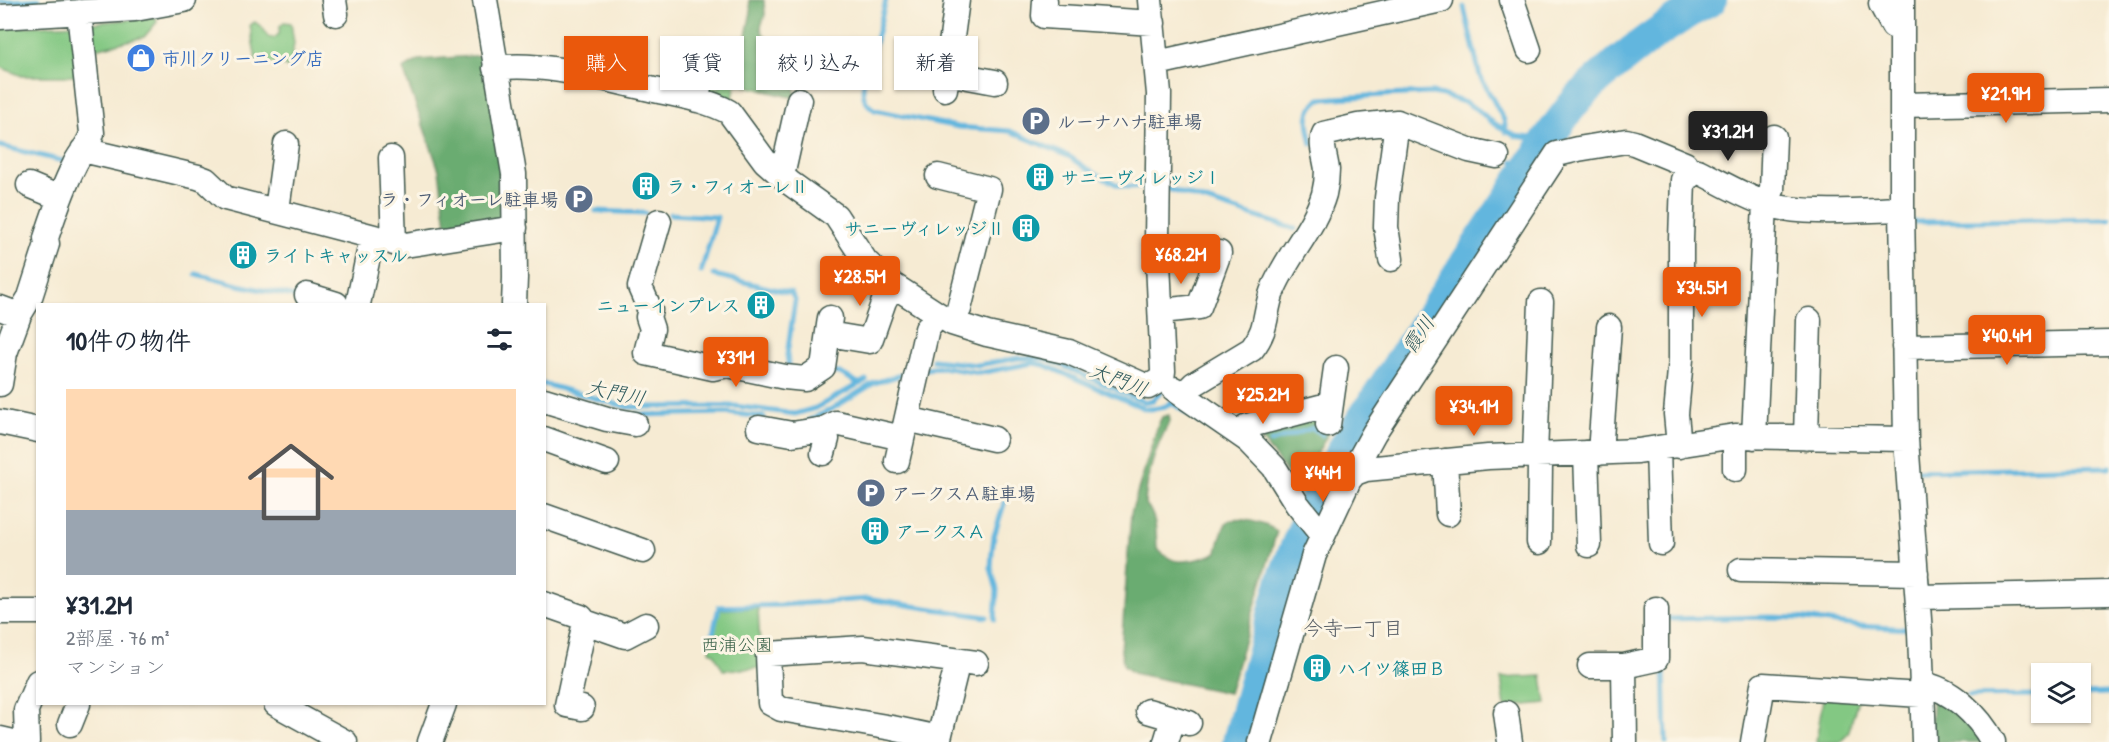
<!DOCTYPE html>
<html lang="ja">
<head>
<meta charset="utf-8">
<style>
  body { margin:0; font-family:"Patrick Hand","Klee One",sans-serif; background:#f2f2f3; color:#1f2937; height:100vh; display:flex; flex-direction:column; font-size:22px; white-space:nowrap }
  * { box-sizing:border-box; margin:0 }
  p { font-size:20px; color:#747a83 }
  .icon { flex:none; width:33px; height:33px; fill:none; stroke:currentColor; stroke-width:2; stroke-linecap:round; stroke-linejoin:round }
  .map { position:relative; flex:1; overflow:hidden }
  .drawer { position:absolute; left:36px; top:303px; width:510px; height:402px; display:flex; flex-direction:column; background:#fff; border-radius:0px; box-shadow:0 2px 4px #0004 }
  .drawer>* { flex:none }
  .hud { position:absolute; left:564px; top:36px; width:570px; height:54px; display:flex; gap:12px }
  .fabs { position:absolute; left:2031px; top:663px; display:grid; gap:12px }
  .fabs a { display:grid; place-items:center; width:60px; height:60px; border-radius:0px; background:#fff; box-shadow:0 2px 4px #0004; font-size:30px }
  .price { position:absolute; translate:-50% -51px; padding:0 14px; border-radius:6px; background:#ea580c; color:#fff; font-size:20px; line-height:39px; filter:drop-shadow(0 2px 3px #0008) }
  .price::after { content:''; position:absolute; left:50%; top:36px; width:18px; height:14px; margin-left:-9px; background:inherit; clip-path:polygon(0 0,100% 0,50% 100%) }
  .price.current { background:#222; color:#fff }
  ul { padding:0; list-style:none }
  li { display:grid; align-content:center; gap:12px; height:318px; padding:0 30px }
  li+li { border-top:2px solid #e0e1e3 }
  li span { display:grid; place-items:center; height:186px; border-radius:0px; color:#555 }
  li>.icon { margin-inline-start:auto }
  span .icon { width:108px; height:108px; fill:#fffc; stroke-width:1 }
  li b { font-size:26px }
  h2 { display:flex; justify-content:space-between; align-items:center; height:72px; padding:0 30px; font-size:26px }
  .tag { padding:0 21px; border-radius:0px; background:#fff; box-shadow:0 2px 4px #0004; font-size:21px; line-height:54px }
  .tag.current { background:#ea580c; color:#fff }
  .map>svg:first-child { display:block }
</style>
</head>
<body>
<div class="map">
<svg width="2109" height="742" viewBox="0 0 2109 742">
  <rect width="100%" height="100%" fill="#fcf5e5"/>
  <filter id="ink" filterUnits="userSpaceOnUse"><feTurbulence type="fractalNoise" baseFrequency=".0167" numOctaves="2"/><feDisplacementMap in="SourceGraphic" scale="12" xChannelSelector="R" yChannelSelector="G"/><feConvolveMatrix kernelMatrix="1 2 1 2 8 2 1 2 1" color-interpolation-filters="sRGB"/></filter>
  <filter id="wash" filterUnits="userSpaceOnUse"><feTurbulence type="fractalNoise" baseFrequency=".008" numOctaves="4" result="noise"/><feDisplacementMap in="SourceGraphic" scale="24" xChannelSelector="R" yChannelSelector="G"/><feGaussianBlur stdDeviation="1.35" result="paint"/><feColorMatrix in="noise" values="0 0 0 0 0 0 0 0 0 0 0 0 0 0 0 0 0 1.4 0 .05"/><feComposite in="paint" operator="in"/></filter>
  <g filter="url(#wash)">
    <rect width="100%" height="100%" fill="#f6ebd3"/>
    <!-- green -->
    <path fill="#83c883" stroke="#51825c" stroke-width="1.5" d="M156 17 157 22 144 37 87 51 83 24Z
      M255 22 263 28 268 37 274 38 279 34 280 26 284 22 291 23 294 43 290 69 283 65 256 61 250 25Z
      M78 24 84 76H22L0 67V28Z
      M722 66 733 68 731 76 736 84 731 106 711 101 706 86 720 88Z
      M758 608 761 668 723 670 714 653 710 651 720 609Z
      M1542 676 1546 703 1505 707 1501 678Z
      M1824 693 1859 696 1848 734 1840 742H1816Z"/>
    <!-- forest -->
    <path fill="#6aac71" stroke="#447452" stroke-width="1.5" d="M749 0H764C764 5 765 9 765 14 765 18 761 23 761 28 762 37 774 43 779 50 790 64 796 81 795 98L736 84 751 12Z
      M487 55 506 153 507 224 447 233 439 170 403 69 419 60Z
      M1169 415 1170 421C1156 446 1147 474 1145 503 1157 516 1156 532 1157 549 1171 561 1175 563 1193 560 1202 558 1209 557 1217 552 1219 544 1221 531 1226 524 1235 513 1268 525 1277 531L1229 693 1133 673 1124 666 1121 651 1131 513 1158 425 1162 417Z
      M1316 417 1328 434 1298 487 1262 440 1264 434Z
      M1933 692 1988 742H1930Z"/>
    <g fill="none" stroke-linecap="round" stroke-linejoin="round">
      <!-- stream -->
      <path stroke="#62b6de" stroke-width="5" d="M0 2 38 0
        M1464 7 1480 76 1504 120 1506 132
        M871 59 886 0
        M865 78C861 91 862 102 875 110L958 127 1010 131 1070 157 1092 172 1118 185 1128 187 1150 186
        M1312 144C1308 126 1303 111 1320 99L1383 95 1432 93 1442 95 1466 103 1478 110 1492 122 1515 136 1547 140
        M0 146 67 162
        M1513 161 1534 175
        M1165 188 1295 229
        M596 211 645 213
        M670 214 717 217 701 272
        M1909 222 2109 219
        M196 274 238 285 302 298
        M714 275 791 293 795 300 787 355 789 369H792
        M933 360 978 365 1019 358H1046L1144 402 1153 400 1161 392
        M926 369 942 367 980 373 1033 363 1044 365 1146 409C1157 409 1169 408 1174 398
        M830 372 840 373 860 384
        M544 384 627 407 735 406 795 414 816 408 866 380
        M1172 403 1218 434
        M636 415 727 413 764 417
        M809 420 830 410 874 383 911 372
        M1271 442 1313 428 1322 435
        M1331 446 1339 456
        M1916 471 2109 467
        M995 619 997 590 991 568 992 552 994 536 1007 494
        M1665 623V619L1770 617 1798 618 1858 626 1912 629
        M713 633 719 607 781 605 867 599 987 617
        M1664 663 1666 742
        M2080 694 2109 693
        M1968 696 2042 695"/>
      <!-- river -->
      <path stroke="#62b6de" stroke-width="32" d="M1238 742 1283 579 1312 507 1347 442 1547 140C1559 124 1570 106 1584 92 1622 57 1665 24 1711 0"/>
    </g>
  </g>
  <g filter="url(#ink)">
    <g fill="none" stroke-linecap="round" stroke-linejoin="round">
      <!-- minor casing -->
      <g stroke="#3f574c" stroke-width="27">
        <path id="minor" d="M334 0 336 14
          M485 0 514 174 515 278 514 304
          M1045 0 1044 16 1153 23
          M1512 0 1529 50
          M1902 0V209L1906 439 1920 633 1924 742
          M1881 4 1893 26 1902 29
          M0 17 135 9 184 0
          M1157 63 1441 0
          M495 68C542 61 604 79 650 89 676 95 705 99 729 112L765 161 790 183 836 216 866 262 893 285 939 315 952 323 987 334 1069 352 1148 387 1162 379 1163 371 1157 240 1159 94 1150 0
          M947 73 995 82
          M945 89 957 0
          M697 100 703 61
          M1903 105 2109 100
          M83 150 198 177 206 180 225 198 405 245 515 228
          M391 158 394 243
          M782 176 799 100
          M938 176 989 189 959 309 952 323
          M29 185 60 198
          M277 210 286 144
          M659 221 640 287 650 310 648 317 652 329 646 353 713 368 728 365 785 377 805 379 823 367 830 318
          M1391 259 1386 227 1387 198 1397 122
          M307 295 336 304
          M358 304 372 238
          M0 308 19 315 5 353 0 384
          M1161 311 1199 307 1219 253
          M19 315 30 297 47 244 46 238C54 214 62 189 74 166 79 154 89 146 92 133L79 12
          M828 334 870 341 884 301 893 285
          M1904 347 2109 343
          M1174 389 1249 441 1274 467 1297 504 1322 535
          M1186 397 1189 389 1194 384 1252 349C1268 329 1264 314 1272 292 1285 258 1314 229 1324 194 1326 186 1327 178 1327 170 1326 159 1320 145 1324 134L1358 126 1397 122 1469 150 1497 156
          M544 400 607 419 635 424
          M907 419 994 439
          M0 422 38 430
          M1328 425 1336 368
          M759 428 792 434 824 429 836 423 902 438
          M1238 433 1247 426 1331 404
          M1754 437 1765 204 1772 190 1774 137
          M1806 438 1809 320
          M544 439 607 462
          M1679 446 1676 414 1681 359V240L1683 180 1698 171C1720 182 1742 195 1764 203 1799 216 1864 210 1902 209
          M1658 449 1661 543
          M823 453 827 439 824 429
          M1586 453 1589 545
          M1600 453 1609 327
          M897 461 927 329 939 315
          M1445 461 1448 514
          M1735 469V436
          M1355 473 1358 462 1374 433 1557 154 1578 149 1626 141 1634 143 1685 164 1690 176
          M544 516 643 551
          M1539 542 1540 465 1535 455 1541 302
          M1741 570 1916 573
          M1918 597 2109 593
          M544 604 581 617 585 622 567 705 582 708
          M0 612H38
          M585 622 625 636 646 625
          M958 661 939 738 892 728 781 709 770 703 768 654 863 648 976 663
          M1590 666H1624L1656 659V609
          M1624 666 1625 742
          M1921 684C1951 688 1979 716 1993 742
          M276 704 345 742
          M1148 711 1189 723
          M1506 713 1510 742
          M70 724 78 704
          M0 739 13 742
          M27 742 26 710 38 682
          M430 742 444 704
          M1166 742 1173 719
          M1260 742 1314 555 1349 480 1355 473 1366 469 1488 457 1638 451 1735 436 1906 439
          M1753 742 1763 685 1921 695"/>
      </g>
      <!-- minor -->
      <use href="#minor" stroke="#fff" stroke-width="24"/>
    </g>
  </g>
  <!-- icons -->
  <defs>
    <g id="shop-disc" transform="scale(1.5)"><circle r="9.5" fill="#3f7fe0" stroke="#fcf5e5"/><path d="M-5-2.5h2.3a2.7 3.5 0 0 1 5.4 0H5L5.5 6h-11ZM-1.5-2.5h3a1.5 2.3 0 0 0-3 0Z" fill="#fff"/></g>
    <g id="parking-disc" transform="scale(1.5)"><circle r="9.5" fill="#5c6f8a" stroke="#fcf5e5"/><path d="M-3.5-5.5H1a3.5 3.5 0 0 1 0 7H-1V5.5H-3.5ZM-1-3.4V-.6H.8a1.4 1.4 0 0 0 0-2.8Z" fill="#fff"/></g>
    <g id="building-disc" transform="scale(1.5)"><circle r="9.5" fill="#0f9aa8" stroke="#fcf5e5"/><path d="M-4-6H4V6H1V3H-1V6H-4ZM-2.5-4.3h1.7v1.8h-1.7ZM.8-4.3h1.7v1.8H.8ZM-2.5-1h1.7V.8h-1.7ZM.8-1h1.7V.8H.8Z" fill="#fff"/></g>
  </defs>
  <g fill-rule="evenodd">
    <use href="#shop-disc" x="141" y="58"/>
    <use href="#parking-disc" x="1036" y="121"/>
    <use href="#building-disc" x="1040" y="177"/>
    <use href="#building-disc" x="646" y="186"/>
    <use href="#parking-disc" x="579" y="199"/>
    <use href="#building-disc" x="1026" y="228"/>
    <use href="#building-disc" x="243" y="255"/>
    <use href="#building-disc" x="761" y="305"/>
    <use href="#parking-disc" x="871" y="493"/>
    <use href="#building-disc" x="875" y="531"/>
    <use href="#building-disc" x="1317" y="668"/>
  </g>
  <g text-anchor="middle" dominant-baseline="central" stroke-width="6" stroke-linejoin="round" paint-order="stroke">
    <!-- shop labels -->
    <g font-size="18" font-weight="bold" fill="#366cbe" stroke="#fcf5e5" text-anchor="start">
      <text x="162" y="58">市川クリーニング店</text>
    </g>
    <!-- service labels -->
    <g font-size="18" font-weight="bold" fill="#4e5e75" stroke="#fcf5e5" text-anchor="start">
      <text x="1057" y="121">ルーナハナ駐車場</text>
      <text x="558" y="199" text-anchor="end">ラ・フィオーレ駐車場</text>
      <text x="892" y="493">アークスＡ駐車場</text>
    </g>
    <!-- culture labels -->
    <g font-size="18" font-weight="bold" fill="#0d838f" stroke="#fcf5e5" text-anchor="start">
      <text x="1061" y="177">サニーヴィレッジⅠ</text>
      <text x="667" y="186">ラ・フィオーレⅡ</text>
      <text x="1005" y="228" text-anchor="end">サニーヴィレッジⅡ</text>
      <text x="264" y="255">ライトキャッスル</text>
      <text x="740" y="305" text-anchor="end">ニューインプレス</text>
      <text x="896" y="531">アークスＡ</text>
      <text x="1338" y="668">ハイツ篠田Ｂ</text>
    </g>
    <!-- park labels -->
    <g font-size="18" fill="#386048" stroke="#fcf5e5">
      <text x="737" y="644">西浦公園</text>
    </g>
    <!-- water labels -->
    <g font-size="20" font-style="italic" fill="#305b5e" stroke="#fcf5e5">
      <text transform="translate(1418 334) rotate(-56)">霞川</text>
      <text transform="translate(1119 379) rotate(21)">大門川</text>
      <text transform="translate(616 392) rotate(12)">大門川</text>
    </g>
    <!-- neighbourhood labels -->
    <g font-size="20" fill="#565d65" stroke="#fcf5e5">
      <text x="1353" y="627">今寺一丁目</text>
    </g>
  </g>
</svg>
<div class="fabs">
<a><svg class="icon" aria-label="layers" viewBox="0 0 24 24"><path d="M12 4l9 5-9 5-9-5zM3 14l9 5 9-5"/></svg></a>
</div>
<b class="price" style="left:2006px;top:124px">¥21.9M</b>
<b class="price current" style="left:1728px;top:162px">¥31.2M</b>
<b class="price" style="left:1181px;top:285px">¥68.2M</b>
<b class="price" style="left:860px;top:307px">¥28.5M</b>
<b class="price" style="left:1702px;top:318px">¥34.5M</b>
<b class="price" style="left:2007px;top:366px">¥40.4M</b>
<b class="price" style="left:736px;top:388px">¥31M</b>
<b class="price" style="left:1263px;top:425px">¥25.2M</b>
<b class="price" style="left:1474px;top:437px">¥34.1M</b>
<b class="price" style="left:1323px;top:503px">¥44M</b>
<div class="hud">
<a class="tag current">購入</a>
<a class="tag">賃貸</a>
<a class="tag">絞り込み</a>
<a class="tag">新着</a>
</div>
<section class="drawer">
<h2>10件の物件<svg class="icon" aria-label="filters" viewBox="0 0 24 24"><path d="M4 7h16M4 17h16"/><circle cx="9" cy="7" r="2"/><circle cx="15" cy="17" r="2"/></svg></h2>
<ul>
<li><span style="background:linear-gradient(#ffd9b3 65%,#9aa5b1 0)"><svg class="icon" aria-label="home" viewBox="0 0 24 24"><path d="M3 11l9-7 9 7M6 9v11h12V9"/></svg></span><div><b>¥31.2M</b><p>2部屋 · 76 m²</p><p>マンション</p></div></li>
</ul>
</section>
</div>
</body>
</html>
